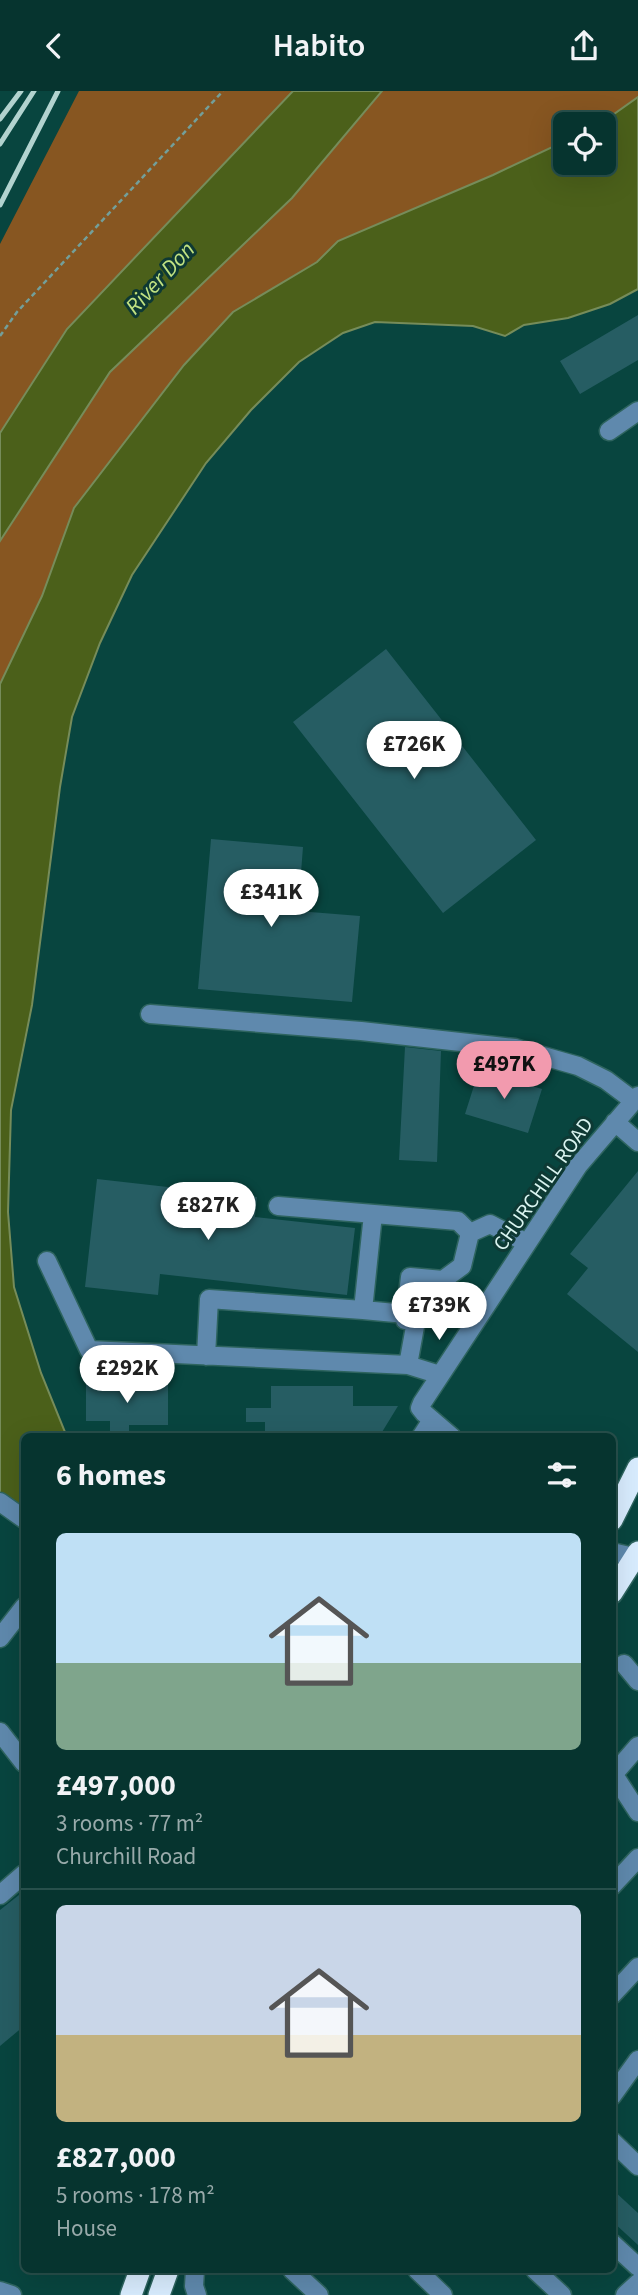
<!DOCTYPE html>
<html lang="en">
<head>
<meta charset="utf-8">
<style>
  body { margin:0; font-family:"Source Sans 3",sans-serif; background:#143f3b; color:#f1f3f6; height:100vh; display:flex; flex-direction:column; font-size:26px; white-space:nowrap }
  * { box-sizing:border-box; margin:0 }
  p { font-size:23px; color:#98aaaa }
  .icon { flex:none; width:38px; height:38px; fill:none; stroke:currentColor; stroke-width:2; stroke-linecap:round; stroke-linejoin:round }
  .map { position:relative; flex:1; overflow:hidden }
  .sheet { position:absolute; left:21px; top:1342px; width:595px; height:840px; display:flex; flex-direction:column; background:#06342f; border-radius:10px; box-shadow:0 7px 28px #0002,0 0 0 2px #274f4b }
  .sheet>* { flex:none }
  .buttons { position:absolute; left:553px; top:21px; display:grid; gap:14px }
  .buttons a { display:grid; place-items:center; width:63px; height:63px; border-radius:10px; background:#06342f; box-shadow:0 7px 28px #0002,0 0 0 2px #274f4b; font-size:35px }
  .price { position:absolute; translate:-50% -60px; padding:0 16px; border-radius:24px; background:#fff; color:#222; font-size:23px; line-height:46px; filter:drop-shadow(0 2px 4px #0008) }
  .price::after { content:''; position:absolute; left:50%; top:42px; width:21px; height:16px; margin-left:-10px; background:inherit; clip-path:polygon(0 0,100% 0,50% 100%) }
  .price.on { background:#f29aae; color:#111 }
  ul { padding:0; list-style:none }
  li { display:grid; align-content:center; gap:14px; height:371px; padding:0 35px }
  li+li { border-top:2px solid #274f4b }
  li span { display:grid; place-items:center; height:217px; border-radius:10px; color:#555 }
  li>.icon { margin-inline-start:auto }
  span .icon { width:126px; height:126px; fill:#fffc; stroke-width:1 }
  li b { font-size:30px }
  h2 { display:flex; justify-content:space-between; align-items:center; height:84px; padding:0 35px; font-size:30px }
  header { display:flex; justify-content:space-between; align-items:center; height:91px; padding:0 35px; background:#06342f; font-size:32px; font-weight:600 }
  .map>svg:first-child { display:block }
</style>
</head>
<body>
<header><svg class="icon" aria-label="back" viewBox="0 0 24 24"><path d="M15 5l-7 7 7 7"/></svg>Habito<svg class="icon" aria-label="share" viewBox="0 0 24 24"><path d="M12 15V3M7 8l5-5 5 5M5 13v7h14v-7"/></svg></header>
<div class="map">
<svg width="638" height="2204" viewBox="0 0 638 2204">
  <rect width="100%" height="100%" fill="#08453f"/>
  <!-- green -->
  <path fill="#875621" d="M79 0H293L67 238 0 342V153Z
    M382 0H638V6L600 33H565V50L493 84 338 150 317 171 233 221 184 274 74 417 42 505 0 593V450L110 281 292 107Z"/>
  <!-- water -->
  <path fill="#4b601a" stroke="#768c5a" stroke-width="2" d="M293 0H382L292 107 110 281 0 450V342L67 238Z
    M638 6V198L610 213 568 227 524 234 505 245 473 235 375 231 343 242 299 271 251 319 206 372 132 484 100 552 72 626 60 696 32 914 11 1019 8 1121 14 1196 41 1282 67 1346H24V1421L0 1405V593L42 505 74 417 184 274 233 221 317 171 338 150 493 84 565 50V72H604V33H600Z"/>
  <!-- building -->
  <path fill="#265d63" d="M638 224V269L580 303 560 270Z
    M386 558 536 749 443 822 293 631Z
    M211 748 303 756 298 820 360 825 352 911 198 898Z
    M405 956 441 960 437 1071 399 1069Z
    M479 979 542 998 528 1042 465 1023Z
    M638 1080V1261L567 1203 588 1177 570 1163Z
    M97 1088 257 1106 255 1126 355 1137 347 1204 160 1183 158 1204 85 1196Z
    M86 1291H168V1334H129V1346H110V1330H86Z
    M271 1295H353V1315H398L379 1346H265V1331H246V1317H271Z
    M24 1800V1935L0 1955V1819Z
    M612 2098 638 2122V2154L612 2130Z"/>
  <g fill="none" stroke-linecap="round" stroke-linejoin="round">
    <!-- minor casing -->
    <g stroke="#2e645f" stroke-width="21">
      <path id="minor" d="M609 340 638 320
        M150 923 361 940 515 957 578 975 606 989 634 1010
        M615 1031 638 1051
        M278 1115 458 1130 470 1142
        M47 1170 89 1259 408 1274 440 1284
        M363 1219 406 1223
        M206 1265 209 1208 363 1219 373 1123
        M408 1274 416 1230 405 1229 410 1186 443 1189 462 1175 470 1142 490 1133 527 1152
        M421 1346 432 1329
        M452 1346 424 1322 420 1317 422 1312 578 1075 638 1005
        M0 1411 24 1428
        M612 1461 638 1467
        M0 1547 24 1516
        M624 1573 638 1590
        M0 1641 24 1672
        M614 1684 638 1721
        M612 1685 638 1655
        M612 1795 638 1767
        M0 1804 24 1783
        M612 1904 638 1876
        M612 2005 638 1969
        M612 2050 638 2075
        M612 2152 638 2176
        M195 2179 194 2195 197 2204
        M292 2179 319 2204
        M417 2179 443 2204
        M535 2179 562 2204
        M0 2200 12 2204
        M625 2204 638 2192"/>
    </g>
    <!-- highway casing -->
    <g stroke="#2e645f" stroke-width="24">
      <path id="highway" d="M612 1429 638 1377
        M612 1502 638 1461
        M131 2204 140 2179
        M159 2204 168 2179"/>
    </g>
    <!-- path -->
    <path stroke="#739f9a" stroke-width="2.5" stroke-dasharray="5 3.5" stroke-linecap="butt" d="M0 245 17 221 223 0"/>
    <!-- minor -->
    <use href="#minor" stroke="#5f89ad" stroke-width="18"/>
    <!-- highway -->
    <use href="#highway" stroke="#d8ecfe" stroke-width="21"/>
    <!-- rail -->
    <path stroke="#b2d3cf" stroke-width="5" d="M0 28 21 0
      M0 53 34 0
      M0 114 58 0"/>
  </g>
  <g text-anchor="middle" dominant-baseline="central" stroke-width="6" stroke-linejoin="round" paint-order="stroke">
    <!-- street labels -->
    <g font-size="21" fill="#d9f4f0" stroke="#0e3934">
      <text transform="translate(543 1093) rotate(-55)">CHURCHILL ROAD</text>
    </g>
    <!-- water labels -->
    <g font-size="23" font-style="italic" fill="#c1e282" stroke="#0e3934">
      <text transform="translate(160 187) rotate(-47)">River Don</text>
    </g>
  </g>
</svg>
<div class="buttons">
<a><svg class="icon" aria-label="locate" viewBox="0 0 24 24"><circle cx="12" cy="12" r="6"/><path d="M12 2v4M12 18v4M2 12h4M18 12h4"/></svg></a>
</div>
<b class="price" style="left:414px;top:690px">£726K</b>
<b class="price" style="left:271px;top:838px">£341K</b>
<b class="price on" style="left:504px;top:1010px">£497K</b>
<b class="price" style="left:208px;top:1151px">£827K</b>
<b class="price" style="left:439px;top:1251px">£739K</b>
<b class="price" style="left:127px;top:1314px">£292K</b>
<section class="sheet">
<h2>6 homes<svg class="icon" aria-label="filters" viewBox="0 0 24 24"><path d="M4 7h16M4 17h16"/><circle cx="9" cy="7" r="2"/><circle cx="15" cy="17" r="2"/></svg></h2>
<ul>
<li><span style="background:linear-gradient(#bfe0f5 60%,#7fa58c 0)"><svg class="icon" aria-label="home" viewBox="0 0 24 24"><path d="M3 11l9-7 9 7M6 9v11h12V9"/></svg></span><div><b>£497,000</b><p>3 rooms · 77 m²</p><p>Churchill Road</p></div></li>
<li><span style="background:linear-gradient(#c9d6e8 60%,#c2b280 0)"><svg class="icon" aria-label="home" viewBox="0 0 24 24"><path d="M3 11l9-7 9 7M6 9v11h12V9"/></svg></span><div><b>£827,000</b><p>5 rooms · 178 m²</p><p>House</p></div></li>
</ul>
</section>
</div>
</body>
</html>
